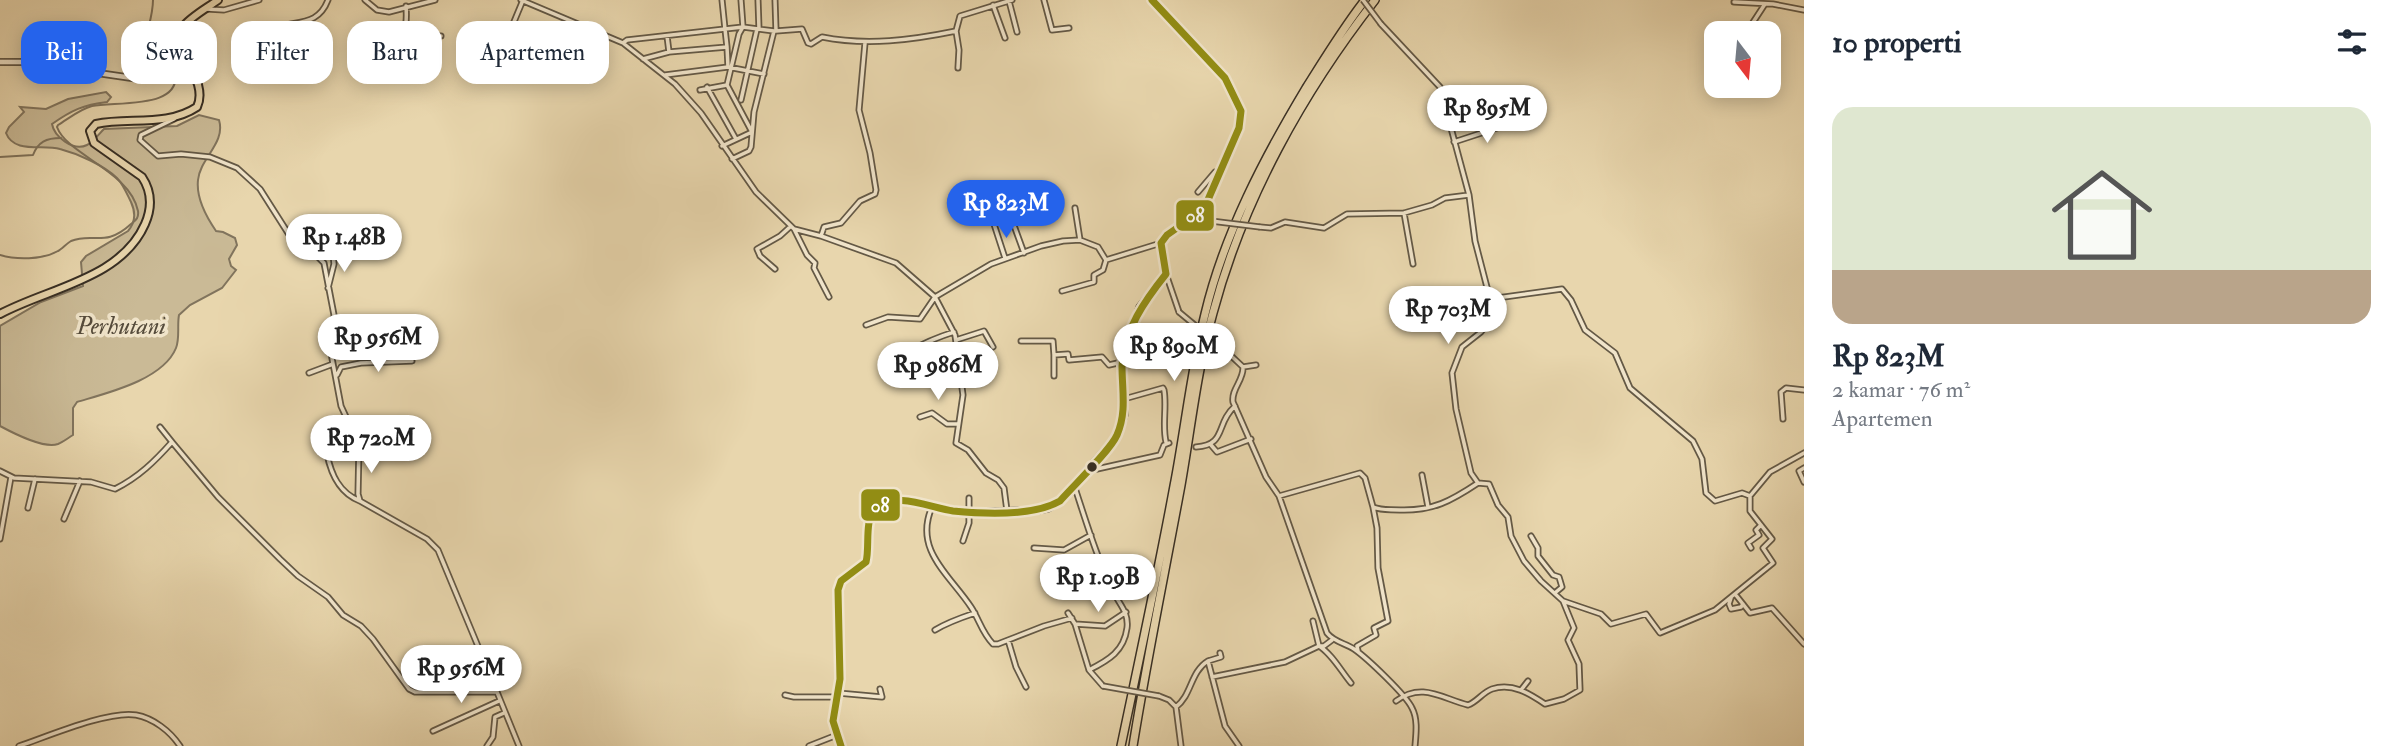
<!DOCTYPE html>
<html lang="id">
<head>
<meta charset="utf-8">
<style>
  body { margin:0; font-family:"IM FELL Double Pica",serif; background:#f6f6f7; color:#1f2937; height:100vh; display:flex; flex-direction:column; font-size:26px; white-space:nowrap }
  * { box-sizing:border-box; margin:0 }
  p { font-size:23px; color:#747a83 }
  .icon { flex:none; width:38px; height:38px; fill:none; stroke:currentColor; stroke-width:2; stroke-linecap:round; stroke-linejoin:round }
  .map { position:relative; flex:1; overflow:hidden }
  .sheet { display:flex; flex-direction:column; background:#fff; width:595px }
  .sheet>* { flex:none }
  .banner { position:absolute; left:21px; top:21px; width:665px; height:63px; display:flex; gap:14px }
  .needle { width:46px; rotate:164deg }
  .buttons { position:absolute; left:1704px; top:21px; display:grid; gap:14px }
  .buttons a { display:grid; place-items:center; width:77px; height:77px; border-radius:14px; background:#fff; box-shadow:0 4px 18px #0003; font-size:35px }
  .price { position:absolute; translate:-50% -60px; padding:0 16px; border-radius:24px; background:#fff; color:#222; font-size:23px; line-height:46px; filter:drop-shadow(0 2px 4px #0008) }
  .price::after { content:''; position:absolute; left:50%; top:42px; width:21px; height:16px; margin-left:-10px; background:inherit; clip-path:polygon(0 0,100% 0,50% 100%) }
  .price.on { background:#2563eb; color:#fff }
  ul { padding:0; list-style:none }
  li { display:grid; align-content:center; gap:14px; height:371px; padding:0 28px }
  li+li { border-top:2px solid #e0e1e3 }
  li span { display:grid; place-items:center; height:217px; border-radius:21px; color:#555 }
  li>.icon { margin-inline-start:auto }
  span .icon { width:126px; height:126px; fill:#fffc; stroke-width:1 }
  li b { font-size:30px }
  h2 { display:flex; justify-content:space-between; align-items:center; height:84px; padding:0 28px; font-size:30px }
  .pill { padding:0 24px; border-radius:21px; background:#fff; box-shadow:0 4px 18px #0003; font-size:24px; line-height:63px }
  .pill.on { background:#2563eb; color:#fff }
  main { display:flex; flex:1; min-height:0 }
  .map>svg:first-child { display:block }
</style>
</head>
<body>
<main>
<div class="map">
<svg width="1804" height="746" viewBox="0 0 1804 746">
  <rect width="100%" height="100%" fill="#e8d6ad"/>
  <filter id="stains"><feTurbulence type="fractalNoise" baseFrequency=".00286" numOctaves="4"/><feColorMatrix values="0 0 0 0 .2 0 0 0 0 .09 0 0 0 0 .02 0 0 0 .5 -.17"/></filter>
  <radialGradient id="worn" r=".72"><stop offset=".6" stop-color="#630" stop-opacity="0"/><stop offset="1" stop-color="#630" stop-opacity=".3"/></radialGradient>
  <!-- green -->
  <path fill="#caba96" stroke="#81745d" stroke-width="2" d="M106 92 111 97 107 102C83 105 72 110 52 124 54 136 73 152 87 145 93 142 99 134 104 129L177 126 199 115 219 120C226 143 200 158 198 180 196 198 207 218 216 231L223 232 235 238 237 245 229 259 231 266 236 270 222 288 190 305 179 315C177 325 180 338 176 348 163 380 107 393 77 402L73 408V435C68 438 63 442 58 444 44 449 13 433 0 426V326L41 302 83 286 81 262 86 256 128 231C136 222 136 213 131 202 127 194 123 184 117 178 103 165 79 154 60 149 43 144 14 154 6 133L9 127 24 112 20 107 46 109 68 99Z"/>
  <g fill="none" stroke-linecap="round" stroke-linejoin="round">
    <!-- stream -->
    <path stroke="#7e715a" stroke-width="2" d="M0 157 33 155C38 142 46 138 61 138
      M0 255C16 260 42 260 58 251 62 249 66 244 71 241 93 232 105 248 131 224 136 220 139 218 138 211 130 171 67 155 57 127L58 125C68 119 80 109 92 106 117 101 187 110 174 68L144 55C144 36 153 19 153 0"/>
    <!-- minor casing -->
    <g stroke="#645946" stroke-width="7">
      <path id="minor" d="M365 0 377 10 389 12 435 0
        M521 0 623 43 675 84 701 113 756 192 794 229 821 236 896 263 935 297 955 335 963 395 956 443 968 450 986 473 998 480 1004 488 1007 511
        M722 0 725 29 743 27 741 0
        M758 0 759 29
        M1044 0 1052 30 1069 28
        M1009 1 1017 32
        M1734 2 1773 4 1804 10
        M993 5 1005 38
        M207 9 224 10 259 0
        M286 25C306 21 320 21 328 0
        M511 29 523 0
        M1748 30 1765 4
        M406 31 420 36H441
        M776 31 802 29 808 43 811 44 822 37C867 46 912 40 956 31L960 16 1012 0
        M956 31 959 50 958 68
        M667 36 669 52
        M623 43 627 40 725 29 727 47 669 52 643 59
        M379 47C403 32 408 36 406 6
        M727 47 728 67
        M157 66 168 55 185 57
        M665 75 728 67 764 74
        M727 85 739 34 743 27 774 31
        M707 87 736 139
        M700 90 727 85 752 132 722 146
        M741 100 757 29
        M174 119 141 135 140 140 158 156 181 154 210 157 237 168 260 189 295 244 318 257 324 263 334 315 331 353 341 406 359 445 358 494 360 501 427 539 438 550 497 692
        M1454 142 1512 123
        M732 159 749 151 751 147 754 112 774 31H776L775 0
        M1198 192 1215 172H1219
        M1075 208 1080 240
        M1404 213 1413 264
        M992 218 1005 258
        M1012 220 1024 253
        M1188 221H1211
        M1260 227 1271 228 1285 222 1324 228 1347 214 1404 213 1432 205 1445 198 1469 195
        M794 229 807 255 815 263 814 268 829 297
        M821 236 824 227 841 223 860 201 875 194 876 190 870 153 859 110 865 43
        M775 269 760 256 757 249 780 236 791 226
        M1166 274 1179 312
        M328 288 334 264 333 253
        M1062 291 1094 282V275L1103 270 1106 260
        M1490 299 1562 289 1571 300 1585 330 1615 353 1630 388 1693 441 1702 459 1706 493 1715 501 1742 493 1750 496 1770 472 1804 453
        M866 325 888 317 920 319 935 297 991 264 1041 246 1063 241 1080 240 1098 247 1106 260 1161 243
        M956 340 984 331 993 347
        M1021 341H1053L1054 355 1068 354 1069 360 1102 357 1109 365 1122 362
        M1226 351 1243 367C1244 380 1231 389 1233 402L1266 477 1279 496 1327 633C1334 642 1345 643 1354 649 1367 658 1406 695 1412 708 1418 719 1416 734 1415 746
        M1054 355V376
        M1243 367 1256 365
        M309 373 333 364
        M886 374C898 353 932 339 954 332
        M337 375 341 367 361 363 412 361
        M1124 399 1163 388 1164 390C1167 407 1162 425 1166 442
        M920 417 932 413 947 424H957
        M1783 419 1781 392 1786 388 1804 390
        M160 427 172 442
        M1211 445 1217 452 1251 439
        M1196 447C1227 445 1215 424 1235 406
        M327 454C331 474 339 493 360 501
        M1804 468 1799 471 1804 482
        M0 471 14 478 91 482 115 489C139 477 155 461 172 442L218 497 280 559 298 576 328 597 343 615 361 626 373 639 409 689 415 692H497L519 746
        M1088 471 1160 455 1164 445 1169 443
        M1422 475 1428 507
        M1074 485C1086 521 1097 559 1114 593 1120 605 1129 613 1127 628 1124 651 1109 660 1089 670
        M1279 496 1360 473 1365 478 1373 507C1383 511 1390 509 1400 510 1433 511 1451 501 1478 483L1471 473 1456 409 1452 373 1462 347 1481 332 1490 320V299L1475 241 1469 195 1440 87 1381 24
        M932 507C913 550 950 575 971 607 979 619 982 633 993 644H998L1044 626 1072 618
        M28 508 35 479
        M64 519 80 481
        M1531 536 1538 548V556L1553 575 1559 577 1562 587 1556 592
        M0 539 11 477
        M963 541 969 523V498
        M1034 548 1064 550 1091 535
        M1751 548 1748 543 1759 535 1756 530 1761 525
        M1073 577 1102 563
        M1735 594 1750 613 1772 608 1804 644
        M1731 598 1729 604 1731 609 1741 607 1743 604
        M1563 601 1601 614 1611 624 1646 614 1660 633 1715 610 1773 563 1763 548 1772 539 1750 511V496
        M1068 613 1075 624 1089 670 1103 686
        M1313 621 1319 646C1332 654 1341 671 1351 683
        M1075 624 1105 626 1126 612
        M935 630C948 622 960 618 975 613
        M1008 640 1016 667 1026 687
        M1358 651 1357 646 1376 635 1374 628 1388 621 1378 568 1377 528 1373 507
        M1208 661 1221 657 1220 653
        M1212 677 1285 662 1319 646H1324L1332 640
        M1521 690 1528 681
        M838 693 882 697 880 689
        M785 695 794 697H838
        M1159 696 1169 700 1176 707 1181 746
        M1396 701C1422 682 1441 698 1468 705 1477 702 1483 692 1492 689 1512 682 1530 694 1545 704L1564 699 1580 690 1579 664 1568 640 1574 628 1563 601 1541 581 1524 561 1511 536 1508 517 1498 505 1489 484 1478 483
        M1176 707C1192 695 1190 672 1208 661L1225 726 1239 746
        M433 731 499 701
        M19 746C46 737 109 710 136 715 153 718 170 731 180 746
        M487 746 493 737 495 717 504 713
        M809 746 837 735"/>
    </g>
    <!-- tertiary casing -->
    <g stroke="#645946" stroke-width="8">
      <path id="tertiary" d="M0 62H22L139 79 154 75 157 66"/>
    </g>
    <!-- primary casing -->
    <g stroke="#382f24" stroke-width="9">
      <path id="primary" d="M841 746 833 721 840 679 838 590 841 581 866 562C871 548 865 519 875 509 893 490 934 510 955 511 982 514 1010 511 1038 510L1048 508 1060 501 1116 438 1124 415 1122 362 1127 343 1140 307 1166 274 1161 243 1167 235 1204 209 1239 128 1241 111 1225 78 1152 0"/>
    </g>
    <!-- trunk casing -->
    <g stroke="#382f24" stroke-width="10">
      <path id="trunk" d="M0 314C48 288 121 279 145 224 152 208 152 192 142 177L94 143 90 131 96 124C129 117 167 127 197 107 210 80 169 47 182 28 190 17 207 8 218 0"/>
    </g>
    <!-- motorway casing -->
    <g stroke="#382f24" stroke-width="10">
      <path id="motorway" d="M1121 746C1139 660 1158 573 1174 486 1185 429 1191 371 1205 314 1224 234 1264 158 1306 88 1325 58 1343 28 1365 0
        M1133 746C1147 659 1165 572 1181 485 1191 428 1197 370 1213 313 1243 200 1303 92 1375 0"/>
    </g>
    <!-- minor -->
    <use href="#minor" stroke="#f0e4ca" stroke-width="3.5"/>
    <!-- tertiary -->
    <use href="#tertiary" stroke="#f0e4ca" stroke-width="4.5"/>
    <!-- primary -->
    <use href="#primary" stroke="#e8d6ad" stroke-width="5"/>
    <!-- trunk -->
    <use href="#trunk" stroke="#e8d6ad" stroke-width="6"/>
    <!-- motorway -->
    <use href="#motorway" stroke="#e8d6ad" stroke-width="7"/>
    <!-- minor-bridge casing -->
    <g stroke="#645946" stroke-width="7" stroke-linecap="butt">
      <path id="minor-bridge" d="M1363 0 1381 24
        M1211 221 1260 227
        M1179 312 1226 351
        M1103 686 1159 696"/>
    </g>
    <!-- minor-bridge -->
    <use href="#minor-bridge" stroke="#f0e4ca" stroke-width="3.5"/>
    <!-- bus-1 casing -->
    <g stroke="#f0e4ca" stroke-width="12">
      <path id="bus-1" d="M841 746 833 721 840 679 838 590 841 581 866 562C870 547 864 521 875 509 894 490 931 508 953 511 984 514 1034 516 1060 501 1073 486 1110 451 1117 435 1127 412 1122 390 1122 366 1123 331 1146 299 1166 274L1161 243 1167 235 1204 209 1239 128 1241 111 1225 78 1152 0"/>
    </g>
    <!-- bus-1 -->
    <use href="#bus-1" stroke="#928d14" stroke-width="7"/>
  </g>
  <!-- markers -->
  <circle fill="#382f24" stroke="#f0e4ca" stroke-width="2.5" cx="1092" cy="467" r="6"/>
  <g text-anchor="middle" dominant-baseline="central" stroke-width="7" stroke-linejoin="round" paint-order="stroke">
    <!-- park labels -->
    <g font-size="24" font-style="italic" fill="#554b3b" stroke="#f0e4ca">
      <text x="121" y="326">Perhutani</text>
    </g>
  </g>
  <g stroke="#f0e4ca" stroke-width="2.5">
    <rect x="1175" y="199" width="40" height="33" rx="7" fill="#928d14"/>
    <rect x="860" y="488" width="41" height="34" rx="7" fill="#928d14"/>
  </g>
  <g font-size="19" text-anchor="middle" font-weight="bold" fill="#fff">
    <text x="1195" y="222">08</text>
    <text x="880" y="512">08</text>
  </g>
  <rect width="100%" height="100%" filter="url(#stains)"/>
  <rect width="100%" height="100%" fill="url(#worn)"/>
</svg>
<div class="buttons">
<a><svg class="needle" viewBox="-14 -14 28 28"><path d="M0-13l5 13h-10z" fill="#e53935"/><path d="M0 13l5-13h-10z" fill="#747a83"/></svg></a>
</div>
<b class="price" style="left:1487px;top:145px">Rp 895M</b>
<b class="price on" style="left:1006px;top:240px">Rp 823M</b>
<b class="price" style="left:344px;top:274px">Rp 1.48B</b>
<b class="price" style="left:1448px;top:346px">Rp 703M</b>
<b class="price" style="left:378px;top:374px">Rp 956M</b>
<b class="price" style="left:1174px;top:383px">Rp 890M</b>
<b class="price" style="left:938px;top:402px">Rp 986M</b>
<b class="price" style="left:371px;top:475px">Rp 720M</b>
<b class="price" style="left:1098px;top:614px">Rp 1.09B</b>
<b class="price" style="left:461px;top:705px">Rp 956M</b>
<div class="banner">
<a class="pill on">Beli</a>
<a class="pill">Sewa</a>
<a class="pill">Filter</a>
<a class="pill">Baru</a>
<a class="pill">Apartemen</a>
</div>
</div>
<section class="sheet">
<h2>10 properti<svg class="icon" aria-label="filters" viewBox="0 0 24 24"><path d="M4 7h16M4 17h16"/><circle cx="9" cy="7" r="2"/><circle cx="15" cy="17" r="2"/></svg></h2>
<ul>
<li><span style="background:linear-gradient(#dfe7d0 75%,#b9a48a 0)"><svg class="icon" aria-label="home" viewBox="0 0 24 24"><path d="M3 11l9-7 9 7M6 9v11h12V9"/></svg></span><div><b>Rp 823M</b><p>2 kamar · 76 m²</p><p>Apartemen</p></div></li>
</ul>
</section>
</main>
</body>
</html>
